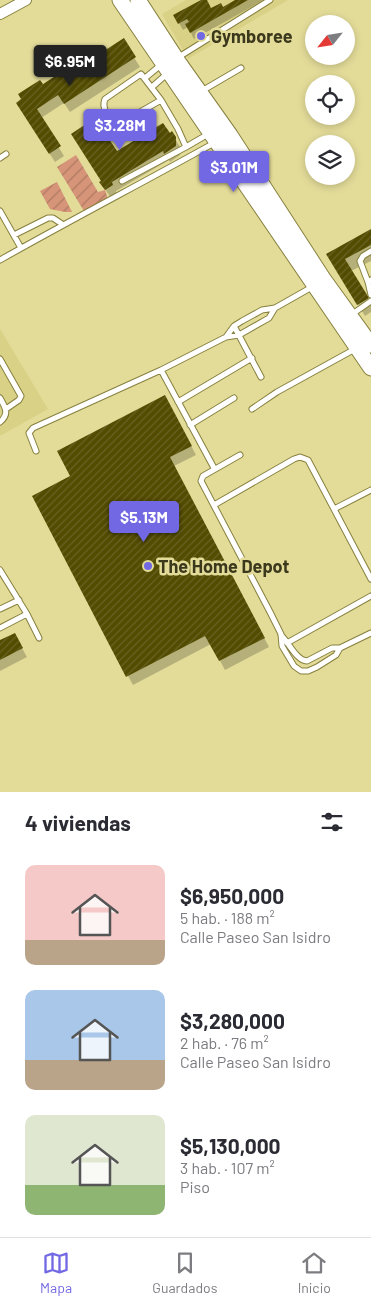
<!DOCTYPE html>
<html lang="es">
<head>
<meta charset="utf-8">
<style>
  body { margin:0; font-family:Barlow,sans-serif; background:#f2f2f3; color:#2b2b33; height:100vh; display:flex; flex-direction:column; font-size:19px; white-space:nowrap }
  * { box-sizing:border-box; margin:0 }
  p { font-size:16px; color:#7c7c81 }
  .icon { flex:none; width:28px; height:28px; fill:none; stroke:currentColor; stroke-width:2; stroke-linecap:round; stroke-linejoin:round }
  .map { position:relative; height:792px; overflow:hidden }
  .sheet { display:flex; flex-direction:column; background:#fff; flex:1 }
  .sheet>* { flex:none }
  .needle { width:32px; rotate:240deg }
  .buttons { position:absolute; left:305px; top:15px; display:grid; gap:10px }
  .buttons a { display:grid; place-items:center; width:50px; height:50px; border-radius:50%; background:#fff; box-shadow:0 2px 8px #0003; font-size:25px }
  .price { position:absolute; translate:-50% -42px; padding:0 11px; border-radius:5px; background:#7268e3; color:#fff; font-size:16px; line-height:32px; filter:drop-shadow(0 1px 2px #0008) }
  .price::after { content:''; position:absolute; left:50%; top:30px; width:15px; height:11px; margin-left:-8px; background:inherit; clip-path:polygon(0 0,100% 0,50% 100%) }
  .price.current { background:#222; color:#fff }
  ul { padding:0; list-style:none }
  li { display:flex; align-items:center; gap:15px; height:125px; padding:0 25px }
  li span { display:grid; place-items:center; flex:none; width:140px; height:100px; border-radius:10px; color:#555 }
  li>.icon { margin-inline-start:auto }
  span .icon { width:60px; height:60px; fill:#fffc; stroke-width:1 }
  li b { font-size:21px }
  h2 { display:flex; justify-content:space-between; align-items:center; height:60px; padding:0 25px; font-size:21px }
  .tabs { display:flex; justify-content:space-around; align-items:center; height:70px; border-top:1px solid #e1e1e2; background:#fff; font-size:14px; color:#7c7c81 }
  .tabs a { display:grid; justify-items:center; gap:2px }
  .tabs .current { color:#7268e3 }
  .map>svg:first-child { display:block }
</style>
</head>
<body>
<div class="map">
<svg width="371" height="792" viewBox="0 0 371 792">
  <defs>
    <pattern id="garden-furrows" width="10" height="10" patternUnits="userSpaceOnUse" patternTransform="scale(1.25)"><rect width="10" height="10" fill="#d69479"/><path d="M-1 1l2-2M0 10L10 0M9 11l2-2" fill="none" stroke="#af7a62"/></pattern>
    <pattern id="building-hatch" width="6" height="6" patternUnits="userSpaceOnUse" patternTransform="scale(1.25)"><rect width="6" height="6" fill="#524b00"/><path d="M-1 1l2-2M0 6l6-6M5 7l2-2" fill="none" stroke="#696325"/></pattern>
  </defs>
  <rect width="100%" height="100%" fill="#e3dc99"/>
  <!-- built -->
  <path fill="#d9d186" d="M186 0H288L188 59 162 14Z
    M0 329 48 409 0 436Z"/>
  <!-- garden -->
  <path fill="url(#garden-furrows)" d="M76 155 98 192 105 190 108 199 84 211 57 167Z
    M57 182 72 212H65L50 209 40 191Z"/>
  <!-- shadow -->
  <path fill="#0003" d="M203 0H205L211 10 222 9 238 0H264L194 39 188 27 183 30 175 16Z
    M123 40 140 67 70 112 64 103 41 118 64 156 55 162 23 112 43 86 93 60Z
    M172 133 180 147V155L170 162 169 160 116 191 117 195 111 198 101 183 116 152Z
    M371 230V261L351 271 371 304V312L365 316 328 254Z
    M170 406 196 455 174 466 269 647 225 670 211 644 133 685 128 676 71 477Z
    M14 634 27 657 0 671V642Z"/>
  <!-- building -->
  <path fill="url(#building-hatch)" d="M201 0H207L211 8 221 3 223 7 235 0H248L190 33 185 24 189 22 187 19 178 24 173 15Z
    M124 38 136 57 64 104 58 95 37 109 61 146 49 154 16 103 21 99 18 94 40 80 43 84 90 54 93 58Z
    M95 118 117 151 163 123 170 133 172 131 176 137V146L164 154 163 151 112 182 113 185 105 190 99 182 101 181 71 134Z
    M371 229V245L345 259 369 298 357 305 326 254Z
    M165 395 192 446 170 457 265 638 219 661 205 636 126 677 32 496 70 476 57 451Z
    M15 633 23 648 0 660V640Z"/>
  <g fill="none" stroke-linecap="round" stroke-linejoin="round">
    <!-- service casing -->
    <g stroke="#87803f" stroke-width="7">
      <path id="service" d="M177 55H182L270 0
        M141 74 161 100 121 123H116C108 117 101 109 105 99Z
        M145 78 162 64
        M152 87 168 73
        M200 92 241 68
        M186 147 210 133
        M0 158 6 154
        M122 181 186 147 178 129 161 100
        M0 211 21 248
        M14 235 48 218H53L62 224
        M371 251 363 256 360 261 368 282 371 280
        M0 260C71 220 144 182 216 142
        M368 282 371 295
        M351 315 371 301
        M234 326 261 377
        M226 337 234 326 242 321 262 310 275 308 312 287
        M0 359 21 396 19 400 6 409
        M161 370 214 468
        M0 398C5 407 10 414 0 422
        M178 402 252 358
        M252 409 277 392 355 349
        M190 425 234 398
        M36 451 29 433 33 428 161 370 226 337 239 335 269 318 275 308
        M240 455 203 476 201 481 270 612 281 634 282 646 294 666 301 671H308L317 667 336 655 340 648
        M214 505 294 459 300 457 308 460 371 579
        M334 509 371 490
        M0 570 27 614 39 638
        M0 609 19 600
        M0 628 27 614
        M281 635C289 643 296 660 307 661L332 648H340L371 633
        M287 643 371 596"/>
    </g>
    <!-- minor casing -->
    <g stroke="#87803f" stroke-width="12">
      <path id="minor" d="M0 14 26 0"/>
    </g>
    <!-- secondary casing -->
    <g stroke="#87803f" stroke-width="17">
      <path id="secondary" d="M120 0 371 368
        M138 0 179 63 230 135 324 280 371 345"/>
    </g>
    <!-- service -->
    <use href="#service" stroke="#fff" stroke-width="5"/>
    <!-- minor -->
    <use href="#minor" stroke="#fff" stroke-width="10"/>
    <!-- secondary -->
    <use href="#secondary" stroke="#fff" stroke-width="15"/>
  </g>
  <!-- markers -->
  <g fill="#7268e3" stroke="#e3dc99" stroke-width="2">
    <circle cx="201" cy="36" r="5"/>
    <circle cx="148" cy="566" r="5"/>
  </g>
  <g text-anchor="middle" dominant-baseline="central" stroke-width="5" stroke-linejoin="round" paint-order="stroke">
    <!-- poi labels -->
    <g font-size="18" font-weight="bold" fill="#3b381c" stroke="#e3dc99" text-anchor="start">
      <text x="211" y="36">Gymboree</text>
      <text x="158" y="566">The Home Depot</text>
    </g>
  </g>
</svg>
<div class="buttons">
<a><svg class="needle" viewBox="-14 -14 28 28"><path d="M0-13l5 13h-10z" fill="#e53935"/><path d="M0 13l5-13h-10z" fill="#7c7c81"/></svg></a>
<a><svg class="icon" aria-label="locate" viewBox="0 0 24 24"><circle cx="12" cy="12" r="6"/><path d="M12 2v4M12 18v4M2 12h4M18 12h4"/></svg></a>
<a><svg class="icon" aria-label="layers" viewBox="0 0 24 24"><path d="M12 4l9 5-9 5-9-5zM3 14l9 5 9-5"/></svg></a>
</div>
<b class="price current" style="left:70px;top:87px">$6.95M</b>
<b class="price" style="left:120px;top:151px">$3.28M</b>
<b class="price" style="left:234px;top:193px">$3.01M</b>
<b class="price" style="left:144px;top:543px">$5.13M</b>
</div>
<section class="sheet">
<h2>4 viviendas<svg class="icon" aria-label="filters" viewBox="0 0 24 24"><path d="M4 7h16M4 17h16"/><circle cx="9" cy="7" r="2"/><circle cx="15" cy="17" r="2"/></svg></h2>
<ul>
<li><span style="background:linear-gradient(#f6c9c9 75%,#b9a48a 0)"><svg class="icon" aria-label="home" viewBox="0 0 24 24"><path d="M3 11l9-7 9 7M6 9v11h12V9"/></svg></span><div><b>$6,950,000</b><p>5 hab. · 188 m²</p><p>Calle Paseo San Isidro</p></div></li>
<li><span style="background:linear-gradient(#a9c7e8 70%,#b9a48a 0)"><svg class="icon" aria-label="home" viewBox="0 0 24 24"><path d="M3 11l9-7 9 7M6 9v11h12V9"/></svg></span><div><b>$3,280,000</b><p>2 hab. · 76 m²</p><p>Calle Paseo San Isidro</p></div></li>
<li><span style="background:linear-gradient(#dfe7d0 70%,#8fb573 0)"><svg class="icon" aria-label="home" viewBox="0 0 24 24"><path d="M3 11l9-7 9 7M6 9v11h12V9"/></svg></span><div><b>$5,130,000</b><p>3 hab. · 107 m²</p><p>Piso</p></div></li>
</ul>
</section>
<nav class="tabs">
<a class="current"><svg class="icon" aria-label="map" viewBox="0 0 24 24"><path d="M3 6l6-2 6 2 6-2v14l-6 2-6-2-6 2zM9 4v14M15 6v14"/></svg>Mapa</a>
<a><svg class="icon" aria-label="saved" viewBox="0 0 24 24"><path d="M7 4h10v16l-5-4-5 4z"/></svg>Guardados</a>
<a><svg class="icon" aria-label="home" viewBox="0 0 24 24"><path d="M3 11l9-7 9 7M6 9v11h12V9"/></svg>Inicio</a>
</nav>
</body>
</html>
